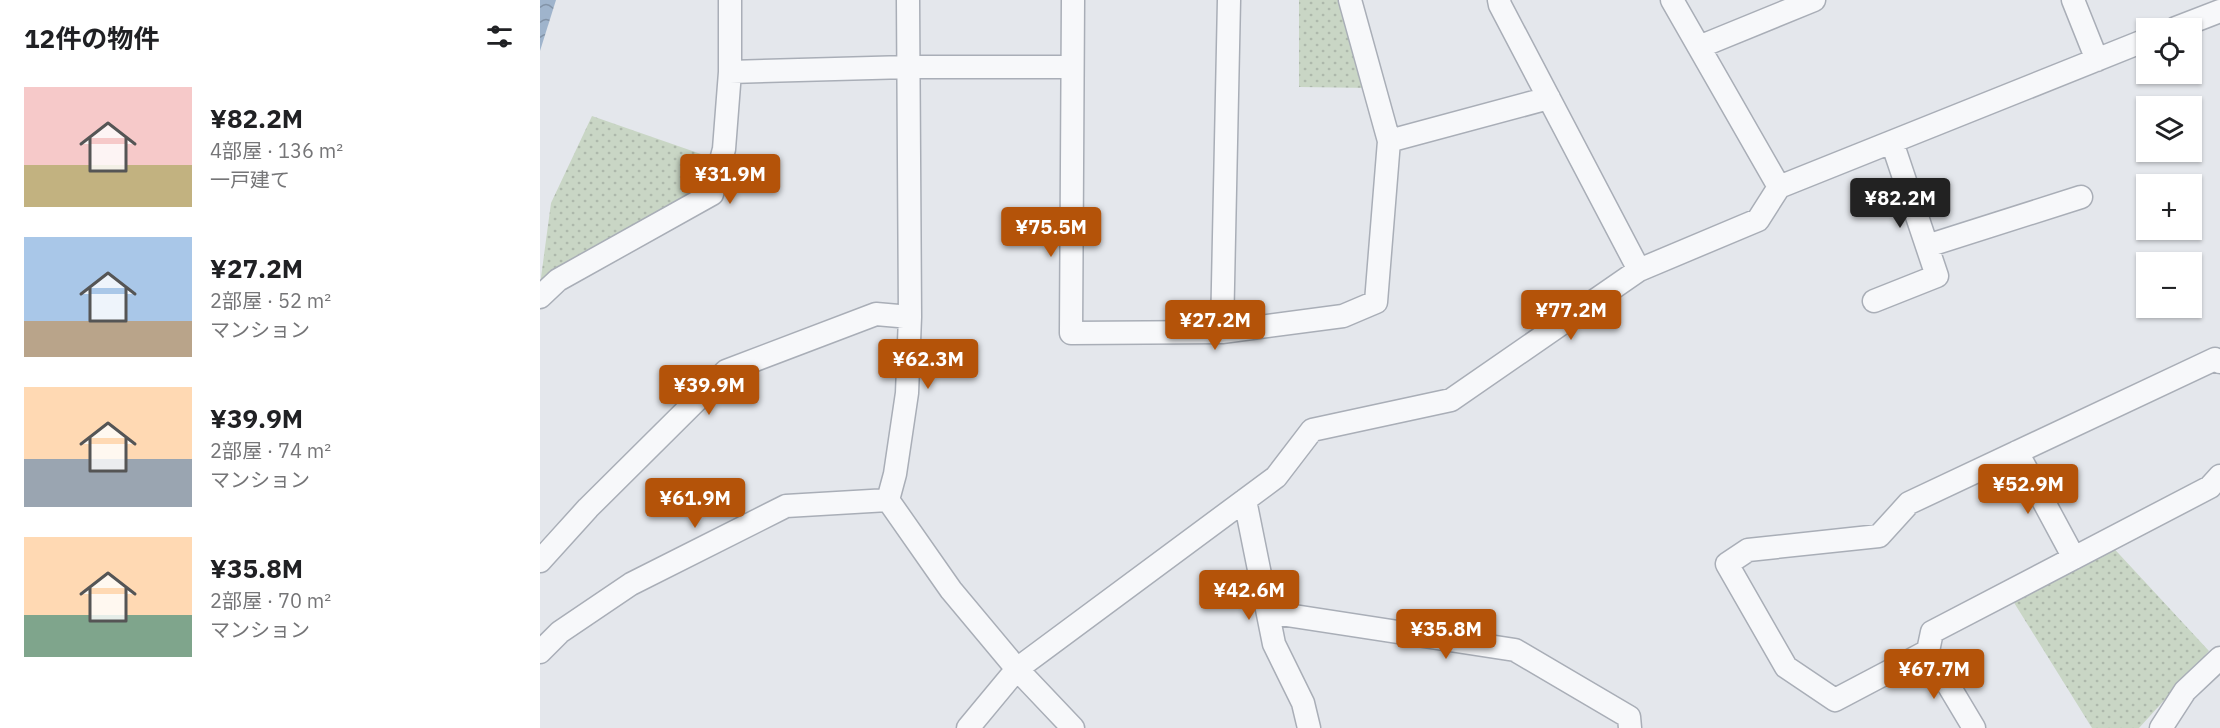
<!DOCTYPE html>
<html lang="ja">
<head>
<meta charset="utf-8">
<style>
  body { margin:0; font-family:"IBM Plex Sans","Noto Sans JP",sans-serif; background:#f2f2f2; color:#202124; height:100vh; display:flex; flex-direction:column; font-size:22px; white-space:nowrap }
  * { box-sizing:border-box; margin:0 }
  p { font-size:20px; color:#757577 }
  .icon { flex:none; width:33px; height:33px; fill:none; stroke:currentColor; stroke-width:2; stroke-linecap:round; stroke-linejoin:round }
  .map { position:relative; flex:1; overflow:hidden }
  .sheet { display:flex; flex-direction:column; background:#fff; width:540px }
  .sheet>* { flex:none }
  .buttons { position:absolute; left:1596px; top:18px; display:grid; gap:12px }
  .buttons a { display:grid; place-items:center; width:66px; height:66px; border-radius:0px; background:#fff; box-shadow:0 2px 4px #0004; font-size:30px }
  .price { position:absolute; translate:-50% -51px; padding:0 14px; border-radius:6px; background:#b45309; color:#fff; font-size:20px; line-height:39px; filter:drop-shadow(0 2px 3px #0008) }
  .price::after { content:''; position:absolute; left:50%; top:36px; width:18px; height:14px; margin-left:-9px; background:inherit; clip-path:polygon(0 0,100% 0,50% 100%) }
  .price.active { background:#222; color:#fff }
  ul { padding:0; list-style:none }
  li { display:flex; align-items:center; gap:18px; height:150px; padding:0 24px }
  li span { display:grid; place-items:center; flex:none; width:168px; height:120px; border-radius:0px; color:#555 }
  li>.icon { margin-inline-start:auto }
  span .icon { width:72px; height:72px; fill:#fffc; stroke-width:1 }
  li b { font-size:26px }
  h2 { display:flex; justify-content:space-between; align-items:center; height:72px; padding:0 24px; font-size:26px }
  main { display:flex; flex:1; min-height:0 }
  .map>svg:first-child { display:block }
</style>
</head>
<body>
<main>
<section class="sheet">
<h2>12件の物件<svg class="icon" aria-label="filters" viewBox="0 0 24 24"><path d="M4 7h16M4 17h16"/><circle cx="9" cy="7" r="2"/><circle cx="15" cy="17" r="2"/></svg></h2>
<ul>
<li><span style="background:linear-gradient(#f6c9c9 65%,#c2b280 0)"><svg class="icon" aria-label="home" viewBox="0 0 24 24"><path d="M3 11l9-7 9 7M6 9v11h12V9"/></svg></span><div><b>¥82.2M</b><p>4部屋 · 136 m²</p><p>一戸建て</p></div></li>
<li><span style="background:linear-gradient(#a9c7e8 70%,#b9a48a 0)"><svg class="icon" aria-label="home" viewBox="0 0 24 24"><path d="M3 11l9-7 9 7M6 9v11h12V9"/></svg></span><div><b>¥27.2M</b><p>2部屋 · 52 m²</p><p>マンション</p></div></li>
<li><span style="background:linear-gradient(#ffd9b3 60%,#9aa5b1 0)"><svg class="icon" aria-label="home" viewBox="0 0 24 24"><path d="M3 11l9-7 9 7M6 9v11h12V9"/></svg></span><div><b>¥39.9M</b><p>2部屋 · 74 m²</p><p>マンション</p></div></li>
<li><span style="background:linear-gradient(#ffd9b3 65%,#7fa58c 0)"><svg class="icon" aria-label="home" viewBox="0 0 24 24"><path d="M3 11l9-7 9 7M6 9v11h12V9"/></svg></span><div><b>¥35.8M</b><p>2部屋 · 70 m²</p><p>マンション</p></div></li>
</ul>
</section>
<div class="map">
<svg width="1680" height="728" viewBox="0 0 1680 728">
  <defs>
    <pattern id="park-dots" width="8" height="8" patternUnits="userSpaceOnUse" patternTransform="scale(1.5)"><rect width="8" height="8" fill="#c9d6c5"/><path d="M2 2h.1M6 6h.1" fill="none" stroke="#adb8ab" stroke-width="1.8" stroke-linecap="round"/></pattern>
    <pattern id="water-waves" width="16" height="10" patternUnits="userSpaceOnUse" patternTransform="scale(1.5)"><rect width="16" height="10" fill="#9fb4cc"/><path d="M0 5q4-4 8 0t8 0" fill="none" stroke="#8293a7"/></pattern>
  </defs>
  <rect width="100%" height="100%" fill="#e4e7ec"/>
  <!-- park -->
  <path fill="url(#park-dots)" d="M759 0H810L834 88 759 87Z
    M52 116 181 161 174 189 0 285 11 203Z
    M1567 541 1669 651 1599 728H1552L1468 593Z"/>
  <!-- water -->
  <path fill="url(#water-waves)" d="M0 0H16L0 51Z"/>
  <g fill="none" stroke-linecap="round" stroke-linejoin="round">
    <!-- minor casing -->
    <g stroke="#a9aeb7" stroke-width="25">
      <path id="minor" d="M368 0 370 317 367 393 355 474 348 500 411 590 477 669 533 728
        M533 0 531 333 682 332
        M689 0 682 332 803 316 836 302 849 141 810 0
        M959 0 960 5 1099 270
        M1132 0 1239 187
        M1533 0 1557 60
        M1636 28 1680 11
        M1159 47 1274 0
        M190 72 368 67H532
        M849 141 1009 98
        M1387 246 1541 197
        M0 297 18 280 172 194 184 149 190 72V0
        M1334 301 1397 276 1352 142
        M1680 362 1675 359 1369 503 1339 536 1208 550 1187 564 1246 667 1295 700 1388 651 1392 632 1670 487 1680 476
        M1477 452 1534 558
        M705 500 734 644 763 703 769 728
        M0 561 48 508 186 371 336 314 370 317
        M728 612 975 650 1089 717 1090 728
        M1388 651 1434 728
        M0 652 20 632 91 584 246 506 348 500
        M428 728 477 669 736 477 772 430 911 400 1099 270 1218 220 1239 187 1606 40
        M1621 728 1645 691 1680 658"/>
    </g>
    <!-- minor -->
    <use href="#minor" stroke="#f7f8fa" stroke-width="22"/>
  </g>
</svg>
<div class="buttons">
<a><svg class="icon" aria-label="locate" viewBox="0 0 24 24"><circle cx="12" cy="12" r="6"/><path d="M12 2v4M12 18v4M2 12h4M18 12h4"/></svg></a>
<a><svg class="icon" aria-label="layers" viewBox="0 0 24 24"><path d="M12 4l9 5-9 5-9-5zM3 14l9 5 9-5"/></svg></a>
<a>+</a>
<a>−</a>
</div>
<b class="price" style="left:190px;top:205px">¥31.9M</b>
<b class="price active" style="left:1360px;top:229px">¥82.2M</b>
<b class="price" style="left:511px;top:258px">¥75.5M</b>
<b class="price" style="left:1031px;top:341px">¥77.2M</b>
<b class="price" style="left:675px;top:351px">¥27.2M</b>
<b class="price" style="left:388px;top:390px">¥62.3M</b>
<b class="price" style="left:169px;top:416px">¥39.9M</b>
<b class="price" style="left:1488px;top:515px">¥52.9M</b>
<b class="price" style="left:155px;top:529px">¥61.9M</b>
<b class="price" style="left:709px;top:621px">¥42.6M</b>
<b class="price" style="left:906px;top:660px">¥35.8M</b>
<b class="price" style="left:1394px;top:700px">¥67.7M</b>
</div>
</main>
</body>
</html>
